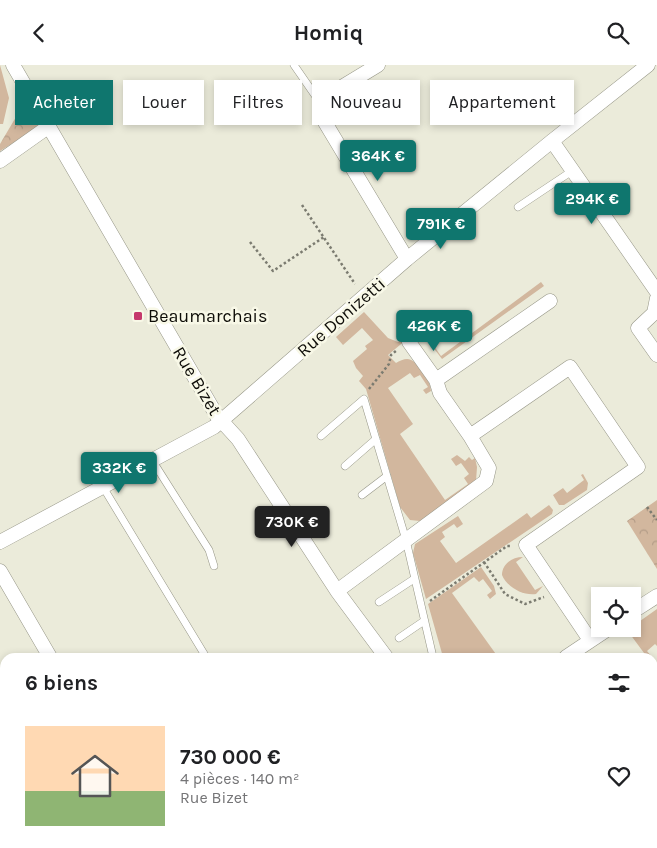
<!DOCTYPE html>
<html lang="fr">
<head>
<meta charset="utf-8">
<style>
  body { margin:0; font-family:Karla,sans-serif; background:#f6f6f6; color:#202124; height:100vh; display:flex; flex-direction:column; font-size:19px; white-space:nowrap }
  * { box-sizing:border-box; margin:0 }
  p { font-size:16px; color:#757577 }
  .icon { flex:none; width:28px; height:28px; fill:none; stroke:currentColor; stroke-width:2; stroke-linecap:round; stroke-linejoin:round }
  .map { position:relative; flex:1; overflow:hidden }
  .panel { position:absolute; left:0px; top:588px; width:658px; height:196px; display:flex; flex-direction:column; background:#fff; border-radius:15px 15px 0 0; box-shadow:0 2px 8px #0003 }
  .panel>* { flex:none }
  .guide { position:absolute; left:15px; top:15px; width:628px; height:45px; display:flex; gap:10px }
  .tools { position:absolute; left:591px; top:522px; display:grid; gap:10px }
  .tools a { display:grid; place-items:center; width:50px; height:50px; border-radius:0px; background:#fff; box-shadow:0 2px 8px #0003; font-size:25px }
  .price { position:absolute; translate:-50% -42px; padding:0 11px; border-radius:5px; background:#0f766e; color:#fff; font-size:16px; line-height:32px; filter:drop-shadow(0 1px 2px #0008) }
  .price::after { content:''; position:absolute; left:50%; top:30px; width:15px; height:11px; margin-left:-8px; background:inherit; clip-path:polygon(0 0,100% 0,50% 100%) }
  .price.selected { background:#222; color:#fff }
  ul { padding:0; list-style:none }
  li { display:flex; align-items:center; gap:15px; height:125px; padding:0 25px }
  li+li { border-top:1px solid #e0e0e0 }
  li span { display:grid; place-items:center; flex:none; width:140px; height:100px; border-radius:0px; color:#555 }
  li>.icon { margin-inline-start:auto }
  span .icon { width:60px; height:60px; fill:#fffc; stroke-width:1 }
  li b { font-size:21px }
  h2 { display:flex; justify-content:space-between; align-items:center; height:60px; padding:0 25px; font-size:21px }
  .chip { padding:0 18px; border-radius:0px; background:#fff; box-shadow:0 2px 8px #0003; font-size:18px; line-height:45px }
  .chip.selected { background:#0f766e; color:#fff }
  header { display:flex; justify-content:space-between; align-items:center; height:65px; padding:0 25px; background:#fff; font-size:22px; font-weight:700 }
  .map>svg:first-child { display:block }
</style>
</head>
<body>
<header><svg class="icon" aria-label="back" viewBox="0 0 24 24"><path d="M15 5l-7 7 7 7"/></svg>Homiq<svg class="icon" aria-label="search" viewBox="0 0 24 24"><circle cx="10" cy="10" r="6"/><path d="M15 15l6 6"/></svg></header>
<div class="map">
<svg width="657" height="783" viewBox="0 0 657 783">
  <defs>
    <pattern id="park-crowns" width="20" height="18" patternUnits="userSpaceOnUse" patternTransform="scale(1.25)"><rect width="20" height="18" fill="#d2b79e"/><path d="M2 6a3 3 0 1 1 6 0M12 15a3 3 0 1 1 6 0" fill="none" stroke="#b39c87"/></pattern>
  </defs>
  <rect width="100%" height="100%" fill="#ebebda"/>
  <!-- green -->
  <path fill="#d2b79e" d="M0 0 9 33 3 59H0Z
    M541 217 544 221 442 294 419 264 388 290 396 298C399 296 404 294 407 294 418 294 431 317 431 326L426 329 423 325 428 322 420 310 414 313 410 308 388 323 413 359 400 369 445 435 468 419 464 413 469 409 461 398 456 401 451 394 457 390 465 396 469 392 472 395 475 393 477 402 476 416 420 456 410 455 400 442 366 324 359 316 363 311 356 303 353 296 367 284 365 281 373 275 362 263 343 280 336 272 364 247 388 273 398 277 419 260 441 291Z
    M583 409 588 418 587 425 564 440H559L553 430 563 423 567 428 584 415 581 410Z
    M549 440 553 445 552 449 426 534 413 488 415 479 458 451 463 459 457 463 454 459 442 467 445 472 440 476 456 498 527 448 531 453Z
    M523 492 516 497 535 525 543 521 536 529C523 531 507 522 502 510 502 499 512 492 523 492Z
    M481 502 494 521 496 529 490 534 487 530 492 526 483 514 479 517 474 512 452 528 498 592H443L428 539Z
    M657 544V581L655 579 647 586 652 592H647L627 565 632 564 633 561Z"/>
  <!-- park -->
  <path fill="url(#park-crowns)" d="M26 35 39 62 0 86V79Z
    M657 435V504L627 456Z"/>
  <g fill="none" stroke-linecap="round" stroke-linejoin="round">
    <!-- lane casing -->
    <g stroke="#969687" stroke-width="8">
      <path id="lane" d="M294 0 321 39
        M518 142 572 106
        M321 371 364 334 406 475 433 592
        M152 395 209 485 214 501
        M345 401 376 374
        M103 422 206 592
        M362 430 387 411
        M379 537 414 514
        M399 573 424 556"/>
    </g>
    <!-- street casing -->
    <g stroke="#969687" stroke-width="15">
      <path id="street" d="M13 0 217 351 238 374 337 526 386 592
        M378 0 327 31 321 39 323 54 407 194
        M552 76 657 227
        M0 96 48 62
        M657 233 654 248 638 263 657 290
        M550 236 436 315 440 328 470 371 570 302 638 402 526 480 590 575
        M409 277 436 315
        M0 477 214 362 407 194 552 76 648 0
        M0 506 50 592
        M337 526 486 416 489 403 470 371
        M632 547 657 531
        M566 592 608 564
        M652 669 657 665
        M157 779 159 783
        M357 783 365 779
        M500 783 506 779"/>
    </g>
    <!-- path -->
    <path stroke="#7b7b70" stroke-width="2.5" stroke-dasharray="2.5 2.5" stroke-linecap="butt" d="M302 140 355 219
      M250 177 273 206 324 172
      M369 324 389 299 391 290 397 285
      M647 442 657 455
      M484 497 505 529 525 539 544 532
      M430 536 507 481H512"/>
    <!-- lane -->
    <use href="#lane" stroke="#fff" stroke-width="7"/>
    <!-- street -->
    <use href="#street" stroke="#fff" stroke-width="14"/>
  </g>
  <!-- markers -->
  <rect fill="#c5396c" stroke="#f8f8e7" stroke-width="2" x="133" y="246" width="10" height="10" rx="2.5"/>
  <g text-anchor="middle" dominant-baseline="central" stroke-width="5" stroke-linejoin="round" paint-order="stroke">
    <!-- poi labels -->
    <g font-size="18" fill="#0e0d08" stroke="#f8f8e7" text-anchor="start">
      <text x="148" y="251">Beaumarchais</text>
    </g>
    <!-- street labels -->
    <g font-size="18" fill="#0e0d08" stroke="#f8f8e7">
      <text transform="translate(341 252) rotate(-41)">Rue Donizetti</text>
      <text transform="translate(197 316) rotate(59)">Rue Bizet</text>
    </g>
  </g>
</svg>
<div class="tools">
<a><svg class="icon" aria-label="locate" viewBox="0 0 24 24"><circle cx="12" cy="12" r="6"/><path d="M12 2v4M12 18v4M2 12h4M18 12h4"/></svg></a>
</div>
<b class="price" style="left:378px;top:117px">364K €</b>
<b class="price" style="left:592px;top:160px">294K €</b>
<b class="price" style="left:441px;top:185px">791K €</b>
<b class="price" style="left:434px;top:287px">426K €</b>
<b class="price" style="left:119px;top:429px">332K €</b>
<b class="price selected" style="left:292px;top:483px">730K €</b>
<div class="guide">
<a class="chip selected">Acheter</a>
<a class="chip">Louer</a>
<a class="chip">Filtres</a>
<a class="chip">Nouveau</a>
<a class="chip">Appartement</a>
</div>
<section class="panel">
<h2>6 biens<svg class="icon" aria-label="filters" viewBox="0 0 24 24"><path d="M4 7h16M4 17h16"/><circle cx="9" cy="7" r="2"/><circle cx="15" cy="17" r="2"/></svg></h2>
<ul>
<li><span style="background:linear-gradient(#ffd9b3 65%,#8fb573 0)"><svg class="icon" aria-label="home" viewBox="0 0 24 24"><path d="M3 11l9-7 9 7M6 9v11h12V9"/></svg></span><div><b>730 000 €</b><p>4 pièces · 140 m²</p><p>Rue Bizet</p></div><svg class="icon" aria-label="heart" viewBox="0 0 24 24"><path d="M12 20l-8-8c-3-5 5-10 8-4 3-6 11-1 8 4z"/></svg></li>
</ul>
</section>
</div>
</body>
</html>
